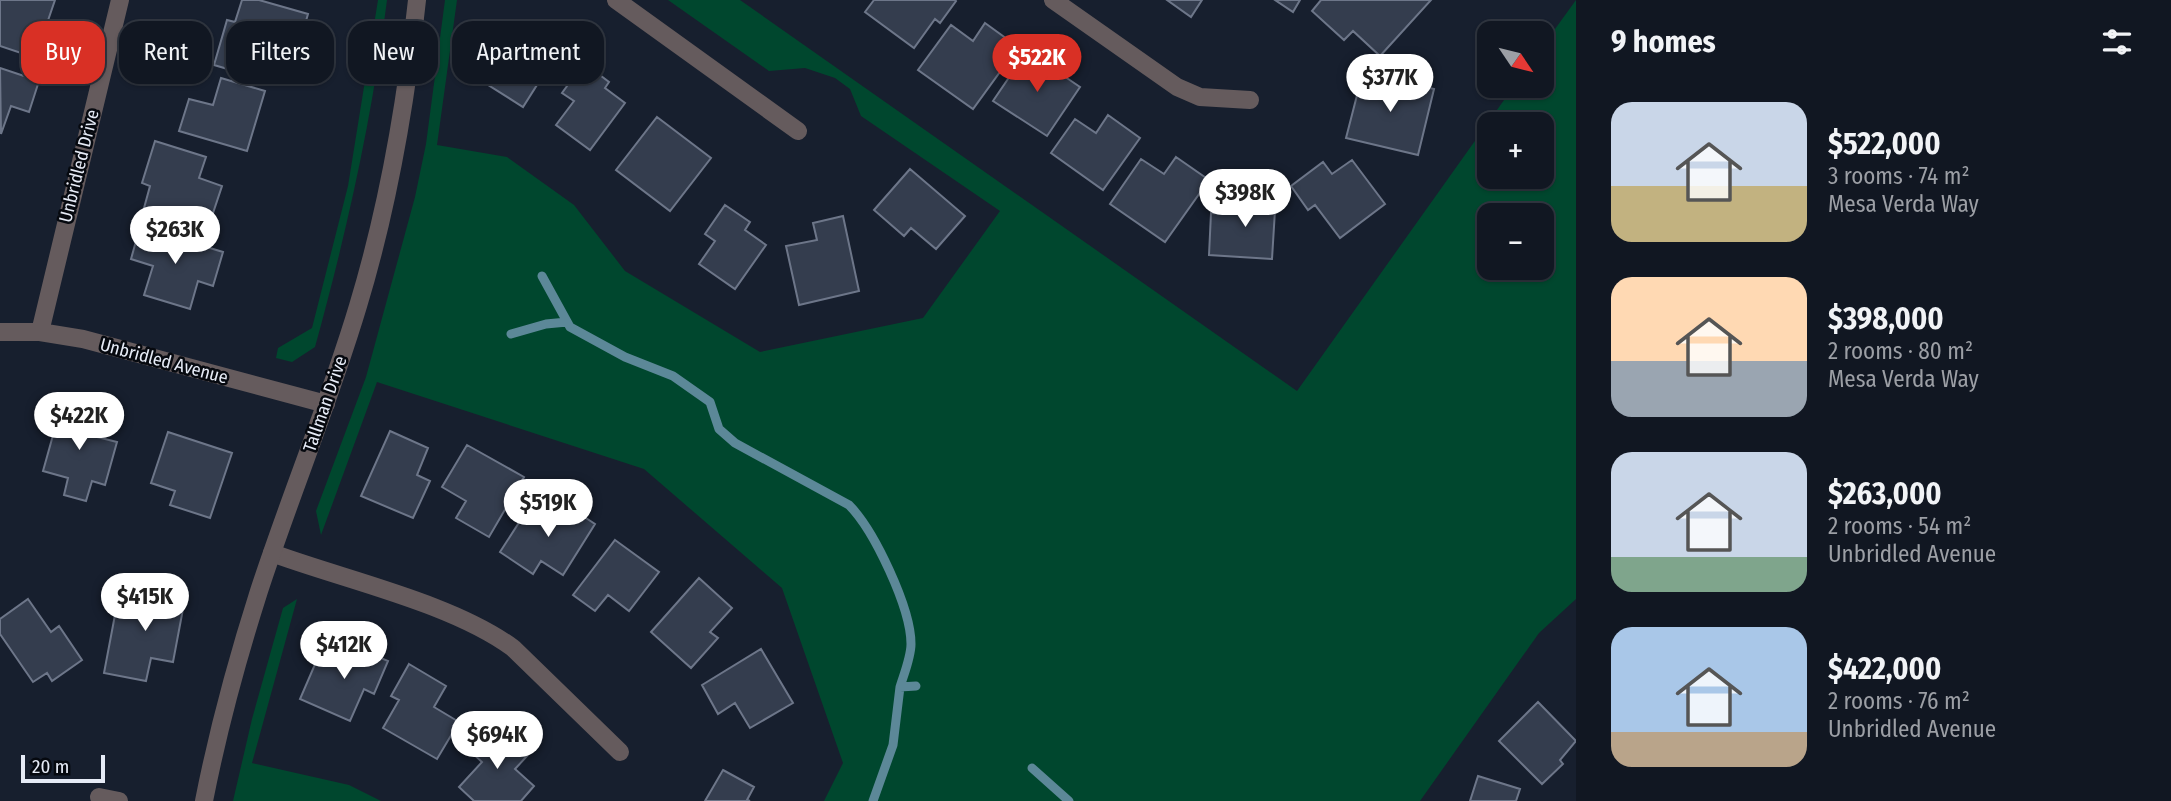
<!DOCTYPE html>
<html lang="en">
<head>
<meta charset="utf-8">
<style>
  body { margin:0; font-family:"Fira Sans Condensed",sans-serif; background:#1e242f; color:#f1f3f6; height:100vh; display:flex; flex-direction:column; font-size:26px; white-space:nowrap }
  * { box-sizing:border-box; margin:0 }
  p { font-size:23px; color:#9c9fa5 }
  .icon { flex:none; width:38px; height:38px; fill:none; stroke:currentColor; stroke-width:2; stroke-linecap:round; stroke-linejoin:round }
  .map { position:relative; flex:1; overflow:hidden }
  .drawer { display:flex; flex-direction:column; background:#111722; width:595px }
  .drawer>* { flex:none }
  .guide { position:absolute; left:21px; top:21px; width:665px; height:63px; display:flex; gap:14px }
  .needle { width:46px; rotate:125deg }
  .fabs { position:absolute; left:1477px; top:21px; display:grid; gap:14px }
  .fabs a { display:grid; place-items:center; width:77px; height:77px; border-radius:14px; background:#111722; box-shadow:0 2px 5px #0004,0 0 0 2px #303640; font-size:35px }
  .scale { position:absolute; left:21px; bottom:18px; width:84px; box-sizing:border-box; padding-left:7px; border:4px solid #e6ebf6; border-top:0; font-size:19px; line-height:24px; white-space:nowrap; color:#e6ebf6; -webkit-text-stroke:5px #06090f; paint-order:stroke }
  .price { position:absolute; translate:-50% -60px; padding:0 16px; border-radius:24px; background:#fff; color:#222; font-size:23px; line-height:46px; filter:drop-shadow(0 2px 4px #0008) }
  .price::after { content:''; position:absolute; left:50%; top:42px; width:21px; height:16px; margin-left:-10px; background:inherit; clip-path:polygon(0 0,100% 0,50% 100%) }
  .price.on { background:#d93025; color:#fff }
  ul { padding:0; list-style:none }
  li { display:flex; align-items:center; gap:21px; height:175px; padding:0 35px }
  li span { display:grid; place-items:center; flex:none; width:196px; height:140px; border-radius:21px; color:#555 }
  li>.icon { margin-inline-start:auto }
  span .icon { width:84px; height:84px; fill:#fffc; stroke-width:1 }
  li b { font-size:30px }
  h2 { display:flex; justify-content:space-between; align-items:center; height:84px; padding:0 35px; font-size:30px }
  .pill { padding:0 24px; border-radius:21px; background:#111722; box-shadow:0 2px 5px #0004,0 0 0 2px #303640; font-size:24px; line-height:63px }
  .pill.on { background:#d93025; color:#fff }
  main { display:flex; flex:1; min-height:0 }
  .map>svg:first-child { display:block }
</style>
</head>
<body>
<main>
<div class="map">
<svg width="1576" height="801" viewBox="0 0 1576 801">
  <rect width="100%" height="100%" fill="#171f2e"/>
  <!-- green -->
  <path fill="#00472e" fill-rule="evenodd" d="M378 0H387C372 119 347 231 315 347L292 362 276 358 278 348 312 328 348 186Z
    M445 0H457L437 145 507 157 574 205 625 271 760 352 923 318 1000 211 861 116 850 89 835 78 805 68 769 71 668 0H740L1297 391 1514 86H1542V47L1576 0V599L1539 633 1420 801H824L843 763 782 588 644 469 377 382 321 535 316 511 366 377 415 197 426 144ZM1489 124H1542V177H1489ZM1489 215H1542V268H1489Z
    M297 599 252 763 349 785 381 801H233L252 719 283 608Z"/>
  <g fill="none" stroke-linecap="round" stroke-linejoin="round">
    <!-- stream -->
    <path stroke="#5c8898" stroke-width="9" d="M542 276 570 327 625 357 673 376 710 402 719 429 735 443 849 505C874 530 911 608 911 644 911 657 904 674 900 687
      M511 334 546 324 567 322
      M1032 768 1069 801
      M873 801 893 745 900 687 916 686"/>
  </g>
  <!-- building -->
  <path fill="#343d4e" stroke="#6d7689" stroke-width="2" d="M0 0H55L43 35 31 31 24 54 0 46Z
    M242 0H259L308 14 291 73 252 62 248 75 214 65 227 20 235 22Z
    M874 0H955L956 1 940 23 935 19 914 48 865 12Z
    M1167 0H1202L1191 17Z
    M1275 0H1300L1293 12Z
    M1321 0H1431L1380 56 1353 31 1344 40 1312 11Z
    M985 23 1018 47 973 109 918 70 951 25 973 41Z
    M535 31 561 47 523 107 477 78 503 37 522 50Z
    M1027 51 1080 87 1047 136 993 101Z
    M584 63 609 82 605 88 625 103 590 150 556 125 574 101 562 93Z
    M0 68 39 81 29 112 11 106 1 134Z
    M1363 72 1434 89 1418 155 1346 138Z
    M221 78 265 91 247 151 179 131 189 99 213 105Z
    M1108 115 1140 138 1103 190 1051 153 1075 119 1096 133Z
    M657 117 711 158 670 211 616 170Z
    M155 141 206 157 199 178 222 186 208 228 144 208 150 186 142 183Z
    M1176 157 1209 180 1165 242 1110 204 1141 159 1164 174Z
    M1352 160 1385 204 1340 238 1315 205 1308 210 1291 186 1323 162 1332 174Z
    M910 169 965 216 936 249 911 228 904 236 874 210Z
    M1242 192 1276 194 1272 259 1209 255 1211 213 1241 214Z
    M725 205 750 222 745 230 766 245 735 289 699 264 715 241 705 234Z
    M843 216 859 291 799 305 786 246 817 240 813 223Z
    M140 227 223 252 213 286 198 281 190 309 144 295 153 266 131 259Z
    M62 403 95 413 89 435 117 442 105 485 92 481 86 501 64 495 68 478 43 471Z
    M390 431 428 448 417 475 430 481 413 518 361 496Z
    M168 432 232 453 210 518 170 505 175 491 151 483Z
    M467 445 524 477 489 537 456 518 466 501 442 487Z
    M560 501 595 524 563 575 541 561 533 574 500 552 529 507 548 519Z
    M615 540 659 572 629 611 608 595 595 611 573 595Z
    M699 578 732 608 710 632 718 638 691 668 651 632Z
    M147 586 186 593 173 662 151 658 146 681 104 673 118 599 144 604Z
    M28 599 51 632 59 626 82 660 52 681 47 673 33 682 0 634V619Z
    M348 644 388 661 374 694 364 689 350 721 300 699 319 655 340 664Z
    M761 649 793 703 750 728 735 703 718 714 702 685Z
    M409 664 446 686 434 707 459 722 437 759 383 728 399 700 391 696Z
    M1538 702 1576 741 1560 760 1563 764 1542 784 1499 741Z
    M494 725 527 756 515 769 534 786 521 801H474L459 787 482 762 470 751Z
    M723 770 754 787 747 800 750 801H705Z
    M1478 776 1520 789 1516 801H1470Z"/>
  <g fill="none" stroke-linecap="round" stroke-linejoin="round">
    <!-- minor -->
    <path stroke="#655b5d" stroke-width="18" d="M616 0 798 131
      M1053 0 1177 87 1200 97 1250 100
      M0 332H40L83 339 326 404
      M40 332 120 0
      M272 553C345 580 452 603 513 648L620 752
      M99 797 119 801"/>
    <!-- tertiary -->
    <path stroke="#655b5d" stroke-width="18" d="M204 801C218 730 237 660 259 591 290 496 329 403 358 306 388 207 406 103 417 0"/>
  </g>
  <g text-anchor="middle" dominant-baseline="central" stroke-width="5" stroke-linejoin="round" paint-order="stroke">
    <!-- street labels -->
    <g font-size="18" fill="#e6ebf6" stroke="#06090f">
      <text transform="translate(79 166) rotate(-76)">Unbridled Drive</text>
      <text transform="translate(164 361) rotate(15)">Unbridled Avenue</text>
      <text transform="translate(325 404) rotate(-71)">Tallman Drive</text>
    </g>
  </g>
</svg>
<div class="fabs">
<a><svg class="needle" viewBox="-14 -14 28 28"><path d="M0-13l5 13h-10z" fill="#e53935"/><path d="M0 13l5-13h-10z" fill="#9c9fa5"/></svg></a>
<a>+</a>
<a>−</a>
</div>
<div class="scale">20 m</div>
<b class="price on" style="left:1037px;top:94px">$522K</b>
<b class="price" style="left:1390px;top:114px">$377K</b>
<b class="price" style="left:1245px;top:229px">$398K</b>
<b class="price" style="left:175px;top:266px">$263K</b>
<b class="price" style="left:79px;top:452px">$422K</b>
<b class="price" style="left:548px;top:539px">$519K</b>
<b class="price" style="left:145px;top:633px">$415K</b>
<b class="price" style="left:344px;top:681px">$412K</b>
<b class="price" style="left:497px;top:771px">$694K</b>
<div class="guide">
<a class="pill on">Buy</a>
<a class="pill">Rent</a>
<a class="pill">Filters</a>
<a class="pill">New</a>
<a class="pill">Apartment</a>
</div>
</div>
<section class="drawer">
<h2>9 homes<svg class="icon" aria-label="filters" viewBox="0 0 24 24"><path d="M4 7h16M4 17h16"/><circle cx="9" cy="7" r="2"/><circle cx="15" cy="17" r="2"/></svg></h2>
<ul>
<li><span style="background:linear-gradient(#c9d6e8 60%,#c2b280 0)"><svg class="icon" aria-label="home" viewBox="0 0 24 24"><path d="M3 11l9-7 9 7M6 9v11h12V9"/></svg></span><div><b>$522,000</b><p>3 rooms · 74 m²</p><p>Mesa Verda Way</p></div></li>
<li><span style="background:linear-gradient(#ffd9b3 60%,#9aa5b1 0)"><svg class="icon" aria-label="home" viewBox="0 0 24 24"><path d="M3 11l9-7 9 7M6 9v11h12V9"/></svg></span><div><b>$398,000</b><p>2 rooms · 80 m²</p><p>Mesa Verda Way</p></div></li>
<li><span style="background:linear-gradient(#c9d6e8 75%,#7fa58c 0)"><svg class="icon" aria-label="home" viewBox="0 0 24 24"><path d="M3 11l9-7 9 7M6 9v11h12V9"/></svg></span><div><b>$263,000</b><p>2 rooms · 54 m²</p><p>Unbridled Avenue</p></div></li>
<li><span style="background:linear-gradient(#a9c7e8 75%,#b9a48a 0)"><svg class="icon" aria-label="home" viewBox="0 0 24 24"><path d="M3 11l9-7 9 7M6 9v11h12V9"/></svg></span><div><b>$422,000</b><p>2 rooms · 76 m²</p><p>Unbridled Avenue</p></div></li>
</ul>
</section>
</main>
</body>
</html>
